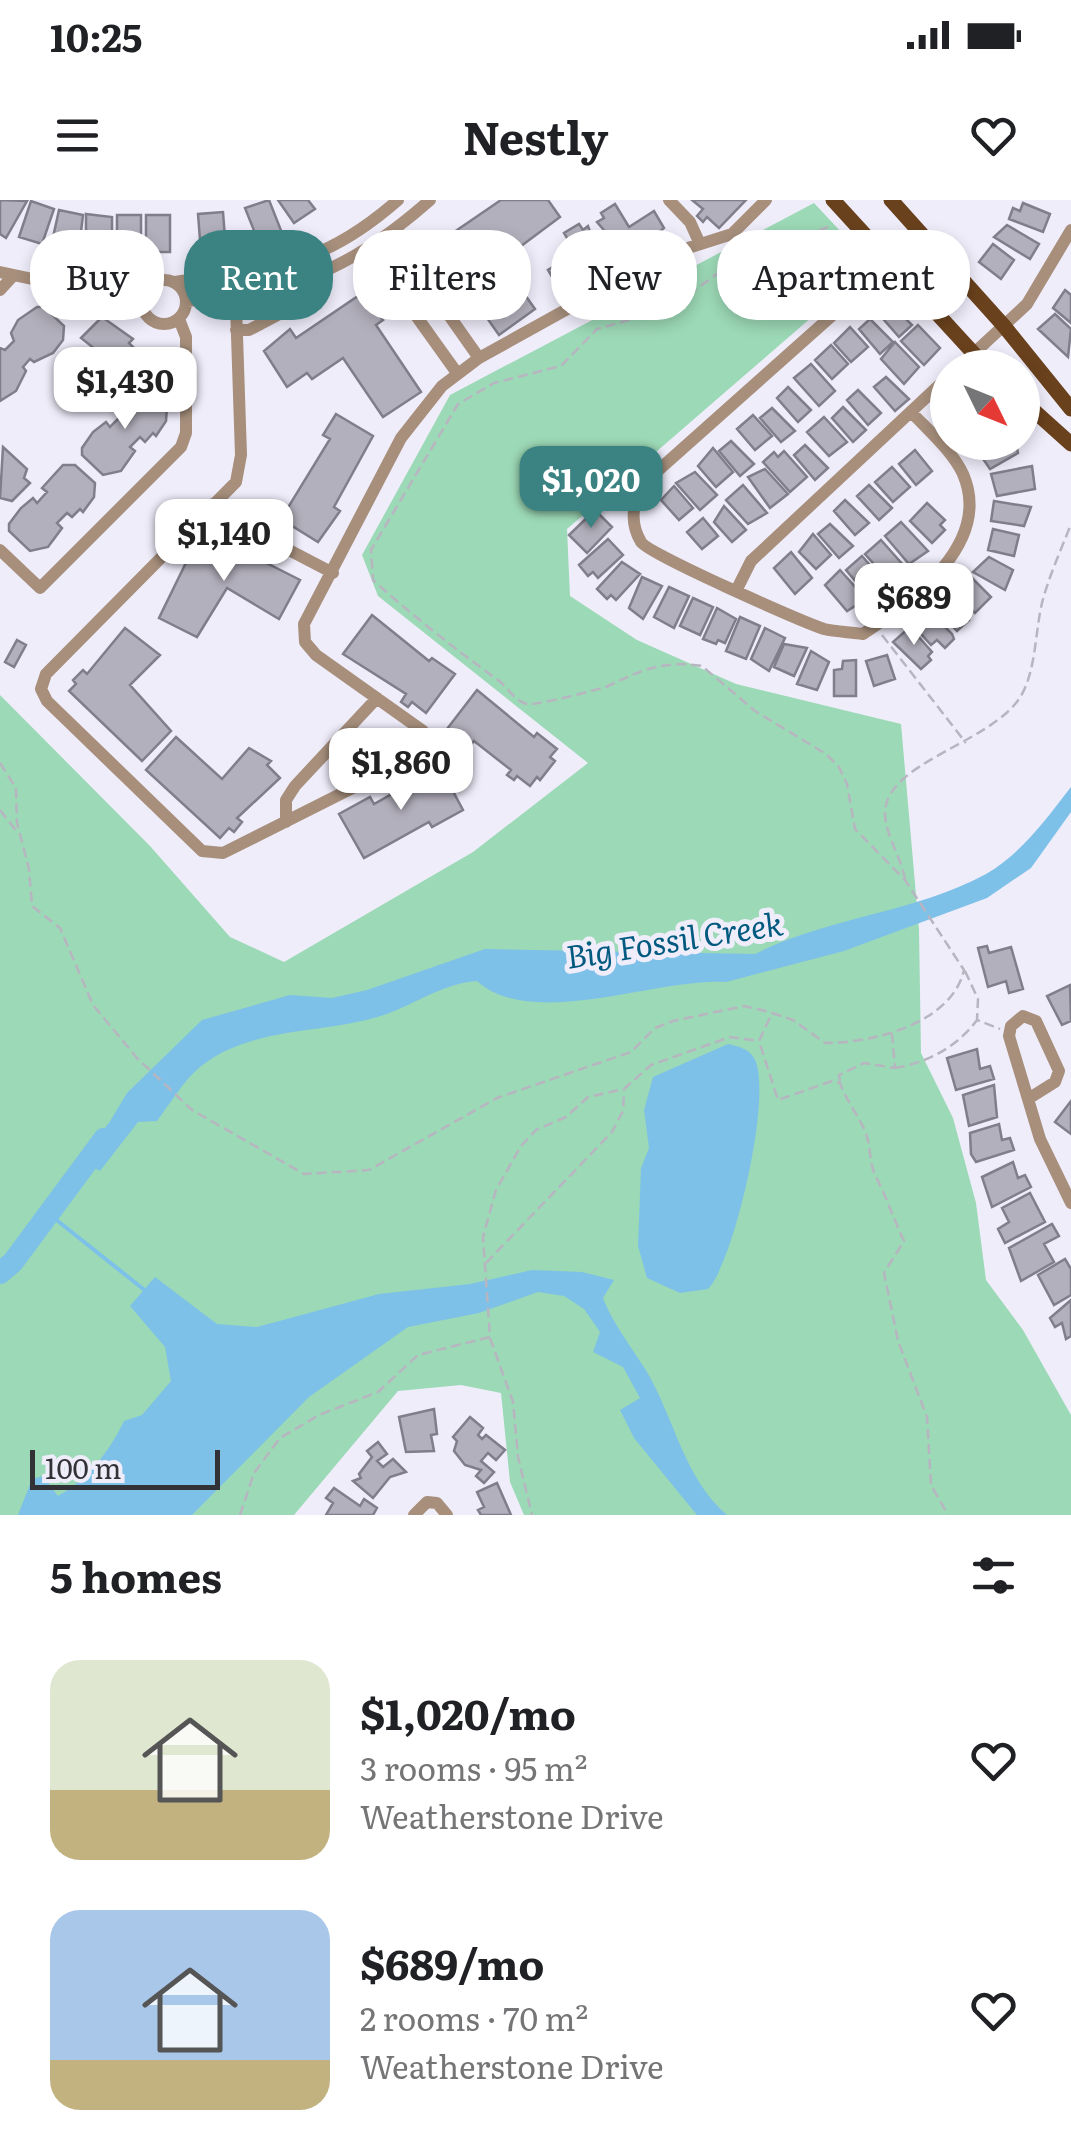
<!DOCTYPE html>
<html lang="en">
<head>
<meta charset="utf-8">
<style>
  body { margin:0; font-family:Literata,serif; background:#f2f2f2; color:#202124; height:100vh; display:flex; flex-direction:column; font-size:38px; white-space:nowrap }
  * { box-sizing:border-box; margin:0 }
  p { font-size:32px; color:#757577 }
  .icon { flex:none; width:55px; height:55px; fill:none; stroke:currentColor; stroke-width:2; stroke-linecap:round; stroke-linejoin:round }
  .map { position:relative; height:1315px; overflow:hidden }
  .details { display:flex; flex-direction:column; background:#fff; flex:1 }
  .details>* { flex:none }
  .banner { position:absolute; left:30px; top:30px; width:1012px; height:90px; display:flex; gap:20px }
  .needle { width:65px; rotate:133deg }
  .fabs { position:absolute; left:930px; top:150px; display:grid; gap:20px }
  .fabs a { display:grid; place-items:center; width:110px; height:110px; border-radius:50%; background:#fff; box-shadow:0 5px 15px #0003; font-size:50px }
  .scale { position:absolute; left:30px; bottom:25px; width:190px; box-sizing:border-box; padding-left:10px; border:5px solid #323136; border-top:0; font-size:28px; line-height:35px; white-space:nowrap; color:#323136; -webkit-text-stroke:8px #f0edfb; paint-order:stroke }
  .price { position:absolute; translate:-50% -85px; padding:0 22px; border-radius:20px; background:#fff; color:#222; font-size:32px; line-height:65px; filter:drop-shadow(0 2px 5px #0008) }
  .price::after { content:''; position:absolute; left:50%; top:60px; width:30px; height:22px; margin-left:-15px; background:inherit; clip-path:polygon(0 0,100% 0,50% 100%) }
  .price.current { background:#3b8382; color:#fff }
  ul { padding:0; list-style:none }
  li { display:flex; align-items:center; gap:30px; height:250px; padding:0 50px }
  li span { display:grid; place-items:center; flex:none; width:280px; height:200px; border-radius:30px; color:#555 }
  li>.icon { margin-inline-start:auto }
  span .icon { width:120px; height:120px; fill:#fffc; stroke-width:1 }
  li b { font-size:42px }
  h2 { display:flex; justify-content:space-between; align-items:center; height:120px; padding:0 50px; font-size:42px }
  .chip { padding:0 35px; border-radius:40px; background:#fff; box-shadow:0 5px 15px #0003; font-size:35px; line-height:90px }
  .chip.current { background:#3b8382; color:#fff }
  .status { display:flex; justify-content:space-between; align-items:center; height:70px; padding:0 50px; background:#fff; direction:ltr }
  .status svg { height:28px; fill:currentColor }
  header { display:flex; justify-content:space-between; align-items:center; height:130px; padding:0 50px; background:#fff; font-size:45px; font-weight:700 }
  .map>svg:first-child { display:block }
</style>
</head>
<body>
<div class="status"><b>10:25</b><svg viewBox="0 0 49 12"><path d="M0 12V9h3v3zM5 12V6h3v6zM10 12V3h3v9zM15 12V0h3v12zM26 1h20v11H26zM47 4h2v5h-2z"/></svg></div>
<header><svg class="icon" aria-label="menu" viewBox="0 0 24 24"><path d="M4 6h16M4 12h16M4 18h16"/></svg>Nestly<svg class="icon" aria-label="heart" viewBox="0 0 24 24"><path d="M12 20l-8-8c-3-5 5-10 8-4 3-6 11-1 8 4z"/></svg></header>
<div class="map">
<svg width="1071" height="1315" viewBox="0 0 1071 1315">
  <rect width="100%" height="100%" fill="#f0edfb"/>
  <!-- green -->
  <path fill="#9cd9b6" d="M814 3 872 65 567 329 570 396 637 440 736 484 901 524 919 729 921 853 953 918 976 1003 986 1080 1023 1130 1071 1215V1315H524L510 1282 501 1193 461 1185 398 1191 294 1315H0V495L150 646 230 737 284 762 473 652 588 563 378 396 362 355 450 195Z"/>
  <!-- water -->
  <path fill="#7ec1e8" d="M1071 587V612L1031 668 987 698 844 751 726 782C658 777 532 831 477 781 441 784 416 804 384 815 323 835 252 825 200 867 183 881 170 904 157 921L138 922 100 971 78 959 109 923 127 893 202 820 290 795 332 798 367 790 485 749 755 754C828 717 914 713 986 674 1022 653 1046 619 1071 587Z
    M728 844C739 847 748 848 754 858 774 891 734 1063 708 1089L680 1093 647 1078 638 1046 641 968 649 948 644 910 653 877Z
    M532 1070 582 1072 614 1080 603 1098C614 1126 631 1146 647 1172 675 1220 684 1278 727 1315H697L634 1238 620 1210 640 1198 623 1167 593 1152 600 1132 584 1109 564 1096 538 1092 479 1113 408 1127 309 1197 192 1315H18L32 1279 43 1276 58 1296C88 1279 109 1252 124 1221L142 1215 171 1181 165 1147 130 1106 155 1077 217 1124 257 1127 379 1094 470 1084Z"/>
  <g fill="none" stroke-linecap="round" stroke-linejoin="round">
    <!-- stream -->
    <path stroke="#7ec1e8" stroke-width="4" d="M49 1014 147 1092"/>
    <!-- river -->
    <path stroke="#7ec1e8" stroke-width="22" d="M0 1073 13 1062 104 939"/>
  </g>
  <!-- building -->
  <path fill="#b3b0bd" stroke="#807e8a" stroke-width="2.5" d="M0 0 27 1 6 38 0 34Z
    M269 0 282 33 259 43 245 8Z
    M278 0H308L315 9 294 23Z
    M501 0H548L560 17 501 61 535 109 499 135 442 54 448 50 441 41Z
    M692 0H746L719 28 707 17 703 22 697 16 703 9Z
    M31 1 54 9 42 44 19 37Z
    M1023 3 1050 14 1043 32 1009 19 1013 8 1020 11Z
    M615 4 629 27 654 11 664 28 644 45 630 34 615 43 597 22 604 18 601 13Z
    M59 10 83 15 78 57 50 51Z
    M223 12 226 51 201 53 198 14Z
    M86 14 112 17V49H86Z
    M117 15H141V54H117Z
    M146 15H170V52H146Z
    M579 24 583 30 588 26 597 51 581 61 585 68 578 72 581 78 557 85 548 70 576 53 564 33Z
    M1007 25 1039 44 1030 59 994 37Z
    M993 44 1014 60 1001 79 979 62Z
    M1065 90 1071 95V123L1053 108Z
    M361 94 383 120 376 125 421 192 383 217 343 158 312 179 307 173 287 187 264 151 290 129 296 138Z
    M889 102 912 125 899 137 878 113Z
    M37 107H44L64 126 63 140 53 153 34 162 30 159 23 167 26 171 16 191 0 201V148L5 150 14 141 11 133 18 120Z
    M1055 114 1071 129 1068 157 1038 129Z
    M102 117 133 139 129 143 140 154 136 159 143 166 121 189 104 168 100 172 86 158 95 149 81 138Z
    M870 119 893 142 880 154 859 129Z
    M918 125 940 148 924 165 901 141Z
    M850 127 868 147 851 162 834 143Z
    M895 142 919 167 904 184 881 159Z
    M831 145 848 164 832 179 815 160Z
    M161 164H176V194H162Z
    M811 164 835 191 819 206 794 178Z
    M886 177 909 199 895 211 874 187Z
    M788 187 811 210 798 222 777 198Z
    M135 189H148L167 207 166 221 156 236 153 233 145 242 140 237 130 247 135 251 121 271 103 275 82 255V248L93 232 106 222 110 227 120 217 115 212Z
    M858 190 881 213 868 225 847 200Z
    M843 207 866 230 853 242 832 218Z
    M772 208 795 231 781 242 760 218Z
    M336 214 373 236 334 307 340 311 318 342 281 319 330 239 323 235Z
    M753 215 772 236 755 250 737 229Z
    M824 217 847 242 829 256 807 232Z
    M731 241 754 264 740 276 719 251Z
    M991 242H1016L1018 253 990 269 977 250Z
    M805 245 828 268 815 280 794 255Z
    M3 247 27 269 24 278 30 283 12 301 0 298Z
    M713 248 733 272 716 287 698 266Z
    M915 250 932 271 916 285 899 264Z
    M784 251 807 277 790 292 763 262 774 252 778 257Z
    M63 265H75L95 283 94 297 83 312 80 309 72 317 67 313 57 323 62 328 48 347 30 351 9 331V324L21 308 33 298 37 303 47 292 42 288Z
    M1032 266 1035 289 997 296 991 274Z
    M892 267 910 287 893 302 875 282Z
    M765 269 788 294 770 308 748 277Z
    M695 272 717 295 700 310 676 283Z
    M743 285 767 313 748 324 726 300Z
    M869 285 892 308 879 320 857 296Z
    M674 286 693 308 679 320 661 300Z
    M845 300 869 323 855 335 834 311Z
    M994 301 1031 307 1024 326 991 321Z
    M927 303 945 320 940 325 945 330 932 343 910 321Z
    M724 306 746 330 732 342 714 322Z
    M595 310 612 327 587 353 569 335Z
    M703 318 718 336 702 349 687 332Z
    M901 322 928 351 909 364 885 336Z
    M830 324 853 346 839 358 818 334Z
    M993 329 1019 335 1014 356 988 350Z
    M202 330 300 380 279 419 227 388 197 437 159 418Z
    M813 334 831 355 816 369 799 352Z
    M608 339 623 355 598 378 593 372 588 376 579 365Z
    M881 340 904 366 900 375 886 369 882 373 865 354Z
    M791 352 812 378 795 394 774 368Z
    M862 356 888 386 871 399 846 370Z
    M989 357 1013 370 1005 390 973 372Z
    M622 362 640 374 616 400 611 395 607 399 597 389Z
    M840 370 866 399 847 411 825 385Z
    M642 377 662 386 643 419 629 408Z
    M972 378 991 397 975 413 956 393Z
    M669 387 689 396 674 428 654 417Z
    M693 398 713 407 700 435 680 426Z
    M947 399 969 420 957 431 936 408Z
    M717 408 736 419 725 443 718 440 716 444 703 439Z
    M929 411 952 434 954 439 945 448 937 440 931 445 913 425Z
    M372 415 429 461 432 458 455 474 426 513 412 502 408 507 401 502 406 494 343 454Z
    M740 417 760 426 746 459 726 451Z
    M910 427 932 452 928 456 931 460 921 469 893 442Z
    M125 428 160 455 130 485 171 531 142 561 69 491 76 484 73 480 83 470 87 474Z
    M765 428 785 438 769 471 751 459Z
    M17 440 26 445 14 467 5 462Z
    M784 444 807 448 794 476 774 467Z
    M811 451 829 462 817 490 797 484Z
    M887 455 895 479 874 486 866 461Z
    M856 460V496H834V470L842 469 843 461Z
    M477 490 534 537 537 533 557 549 550 557 555 561 540 580 537 577 530 586 517 576 514 580 507 575 511 570 474 541 470 546 447 529Z
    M176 537 222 579 249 548 271 561 267 565 280 578 237 618 242 622 234 632 229 628 220 638 146 570Z
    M440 567 463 610 432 627 429 622 364 658 339 614 370 597 374 604Z
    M987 746 989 753 1011 747 1023 789 1009 793 1006 781 988 787 978 748Z
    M1070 785 1071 821 1062 825 1047 796Z
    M977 849 980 869 990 866 994 879 956 890 947 858Z
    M994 885 997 917 969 926 963 895Z
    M1071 901V934L1055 922Z
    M999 924 1002 940 1010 938 1014 950 976 962 971 954 970 933Z
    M1013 962 1018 978 1025 975 1031 987 992 1007 982 977Z
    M1030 993 1045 1022 1005 1043 998 1029 1009 1022 1002 1008Z
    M1052 1024 1059 1036 1044 1044 1054 1062 1021 1081 1009 1048Z
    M1065 1059 1071 1069V1095L1054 1105 1038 1075Z
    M1071 1100V1136L1066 1139 1062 1123 1055 1127 1050 1118Z
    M434 1209 437 1234 431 1235 434 1251 406 1252 399 1217Z
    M470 1217 483 1228 478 1235 482 1239 486 1235 505 1250 496 1260 488 1253 481 1261 494 1272 484 1283 476 1276 481 1270 465 1265 454 1251 457 1241 453 1237Z
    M378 1242 387 1254 377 1261 383 1267 393 1259 406 1272 390 1277 373 1298 353 1281 361 1278 359 1274 372 1257 367 1251Z
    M497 1283 511 1315H481L478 1310 484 1307 477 1292Z
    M334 1288 360 1306 364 1299 377 1308 373 1315H326L333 1303 326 1298Z"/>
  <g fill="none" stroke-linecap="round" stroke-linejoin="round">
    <!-- path -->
    <path stroke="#b7b5c0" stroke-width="2.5" stroke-dasharray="10 5" stroke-linecap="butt" d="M828 27 790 42 750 72 721 71 669 109 597 129 561 166 494 183 458 204 371 350 373 380C413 416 455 449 498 480 508 487 514 501 527 504 533 506 598 490 608 486 641 470 664 460 702 466L755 511 826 554 839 567 847 584 855 629 905 680 964 770C952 823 874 843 825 843L793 820 772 813 759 841 778 900 832 881 840 883C846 900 858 915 865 931 871 945 869 964 876 977 887 998 894 1020 904 1041L884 1073 898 1141 927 1217 931 1285 948 1315
      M882 435 966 543
      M0 563 16 588 17 623 29 669 32 706 60 728 93 805 137 858 192 910 304 974 369 970 497 898 631 852 655 828 673 821 744 806 770 812
      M0 610 18 633
      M905 679C901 657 885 634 885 613 885 563 988 544 1019 499 1036 474 1035 432 1042 403 1049 376 1061 350 1071 324
      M965 771 978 799 977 820 1000 829
      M895 868C927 863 957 847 977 820
      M840 881 839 875 864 863 895 868 892 834
      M486 1063 612 932 623 911 624 891
      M490 1138 513 1202 518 1257 532 1315
      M240 1315 254 1273 280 1238 319 1215 378 1192 418 1155 490 1137 483 1037 496 990 521 946 536 930 566 917 588 897 624 889 651 865 730 837 759 841"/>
    <!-- minor -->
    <path stroke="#a78f7c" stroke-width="12" d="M669 0 690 22 700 44
      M391 33 479 158
      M369 50 457 173
      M891 63 644 283C633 301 629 322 641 342 648 354 801 421 824 429 836 432 851 432 863 434 913 401 993 343 963 274 952 251 930 232 913 214
      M0 72 89 91 142 94
      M235 76 241 255 236 282 46 474 41 489 47 501 202 651 223 653 422 553 430 542 423 531 316 455 305 442 304 424 401 238 442 186 479 158 663 56 732 34 766 0
      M142 102a22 22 0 1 1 44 0a22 22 0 1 1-44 0Z
      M175 82C273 66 318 70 398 0
      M0 90 12 77
      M187 101C292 93 351 70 430 0
      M236 130H249L306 100
      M958 168 1027 104 1071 30
      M213 304 226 317 333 373
      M0 350 40 388 181 247 186 233V137L179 119
      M737 389 751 361 948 177
      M286 622V600L295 586 377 498
      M1023 816 1036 821 1059 871 1055 882 1028 899 1009 836 1011 826Z
      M1028 899 1040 939 1071 1003
      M414 1315 427 1302 437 1303 447 1315"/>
    <!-- major -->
    <path stroke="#69411c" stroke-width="15" d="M833 0 987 168
      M891 0 1004 126 1071 209
      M1022 200 1071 244"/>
  </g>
  <g text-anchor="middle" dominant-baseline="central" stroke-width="10" stroke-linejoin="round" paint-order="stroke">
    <!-- water labels -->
    <g font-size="32" font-style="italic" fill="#00597e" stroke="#f0edfb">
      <text transform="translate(674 738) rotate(-9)">Big Fossil Creek</text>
    </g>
  </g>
</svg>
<div class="fabs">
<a><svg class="needle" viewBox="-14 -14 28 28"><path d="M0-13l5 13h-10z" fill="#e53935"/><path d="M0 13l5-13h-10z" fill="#757577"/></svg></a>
</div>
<div class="scale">100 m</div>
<b class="price" style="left:125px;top:232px">$1,430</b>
<b class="price current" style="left:591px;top:331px">$1,020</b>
<b class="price" style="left:224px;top:384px">$1,140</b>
<b class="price" style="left:914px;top:448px">$689</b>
<b class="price" style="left:401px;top:613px">$1,860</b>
<div class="banner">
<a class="chip">Buy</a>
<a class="chip current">Rent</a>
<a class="chip">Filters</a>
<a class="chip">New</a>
<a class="chip">Apartment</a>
</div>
</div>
<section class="details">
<h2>5 homes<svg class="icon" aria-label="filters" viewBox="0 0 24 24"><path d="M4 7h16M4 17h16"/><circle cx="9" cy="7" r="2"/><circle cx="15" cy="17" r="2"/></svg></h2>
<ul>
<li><span style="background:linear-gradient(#dfe7d0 65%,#c2b280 0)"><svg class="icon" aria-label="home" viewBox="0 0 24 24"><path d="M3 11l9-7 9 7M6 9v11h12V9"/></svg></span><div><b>$1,020/mo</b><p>3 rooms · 95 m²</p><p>Weatherstone Drive</p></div><svg class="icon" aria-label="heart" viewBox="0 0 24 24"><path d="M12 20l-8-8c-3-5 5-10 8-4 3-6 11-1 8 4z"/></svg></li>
<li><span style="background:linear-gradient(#a9c7e8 75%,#c2b280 0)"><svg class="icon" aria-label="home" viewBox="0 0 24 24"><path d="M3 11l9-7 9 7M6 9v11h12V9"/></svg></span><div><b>$689/mo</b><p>2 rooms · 70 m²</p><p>Weatherstone Drive</p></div><svg class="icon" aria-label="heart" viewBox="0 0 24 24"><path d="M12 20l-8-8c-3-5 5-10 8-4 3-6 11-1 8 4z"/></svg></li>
</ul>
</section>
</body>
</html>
